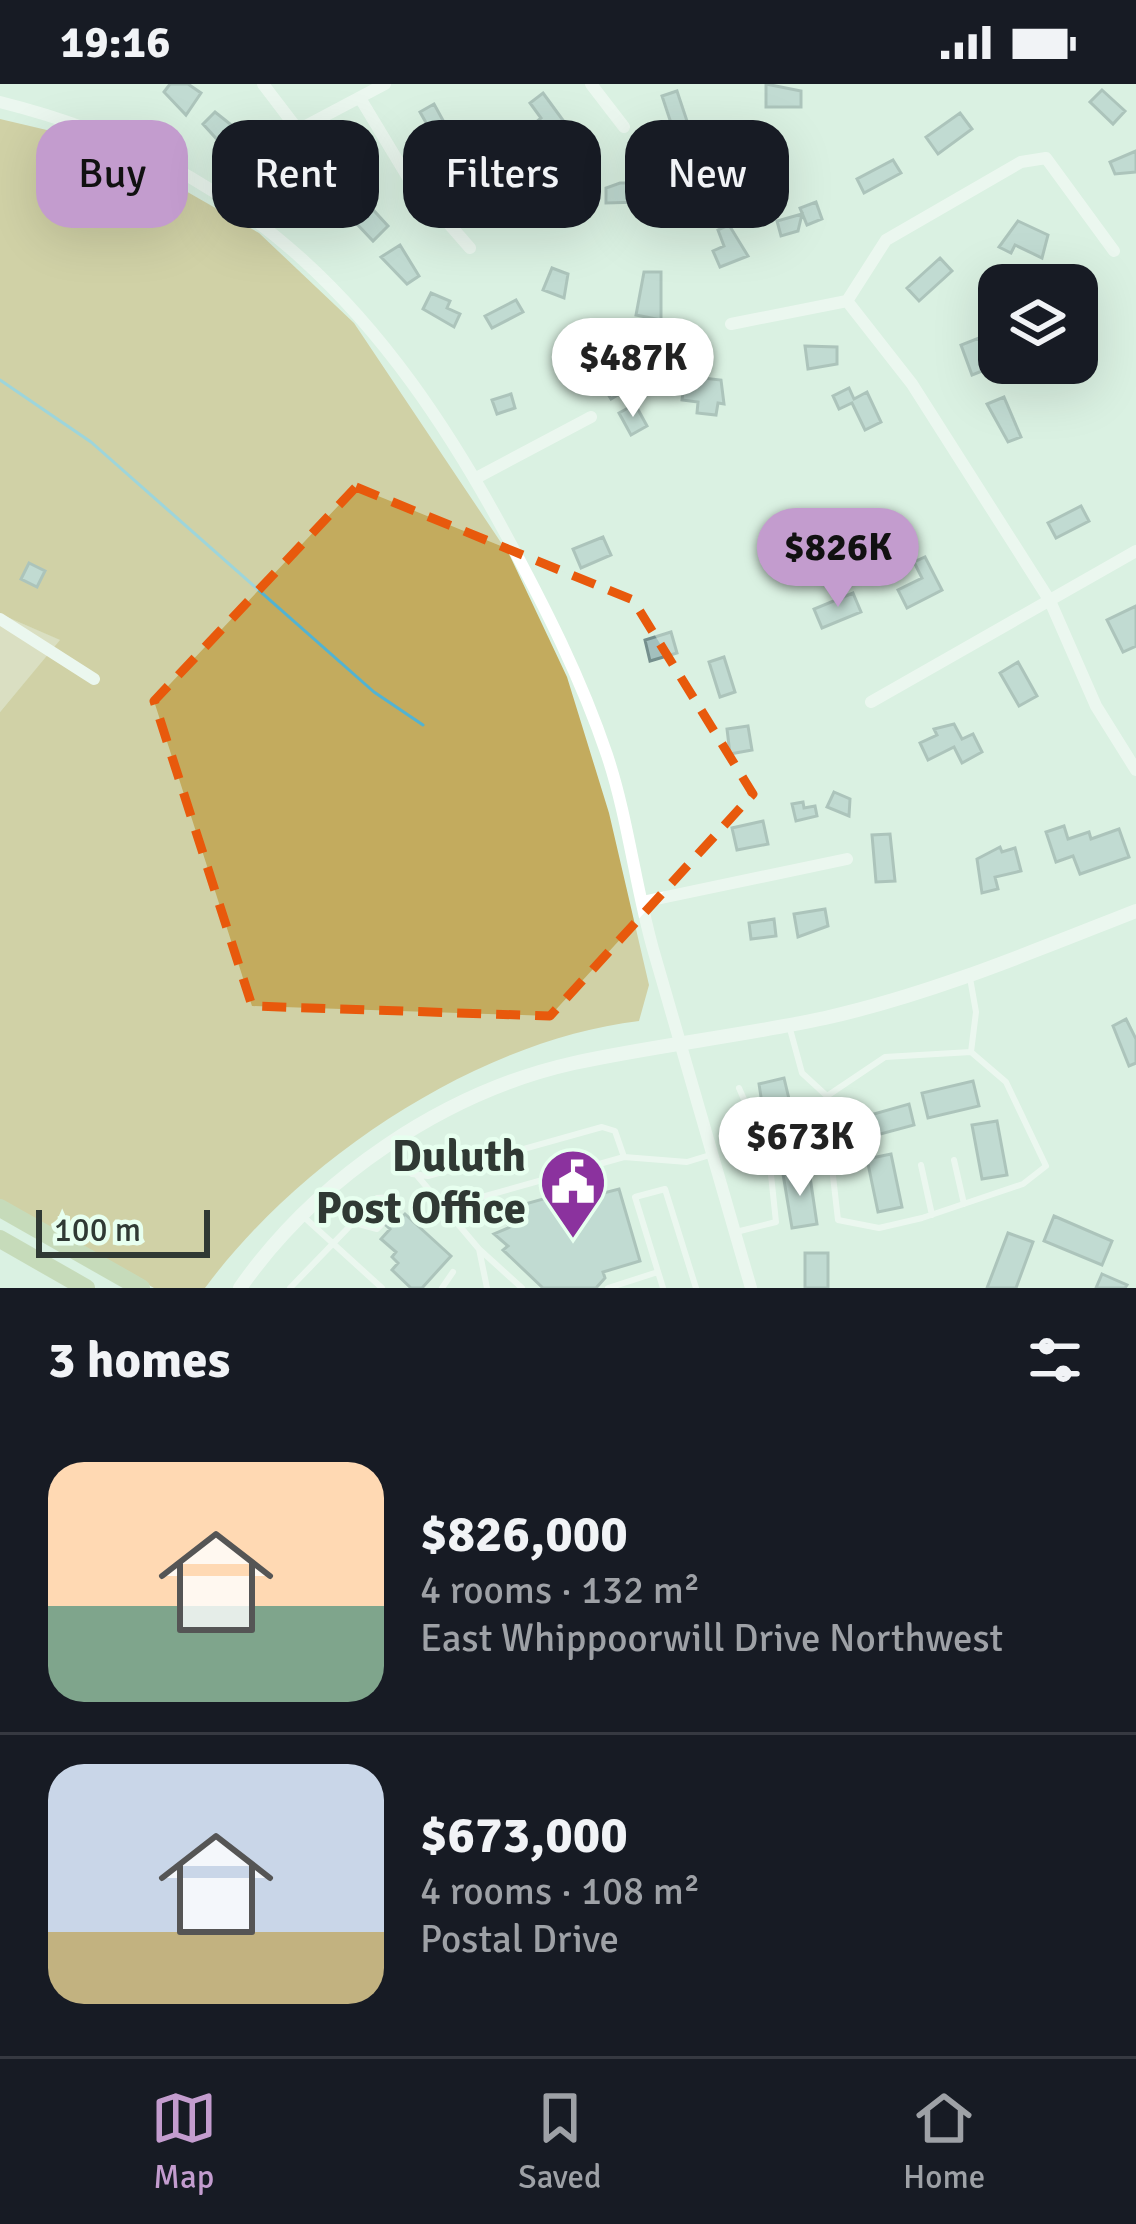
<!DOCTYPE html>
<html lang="en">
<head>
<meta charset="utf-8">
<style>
  body { margin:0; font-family:Signika,sans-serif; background:#20242c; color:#f1f3f6; height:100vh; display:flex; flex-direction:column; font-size:45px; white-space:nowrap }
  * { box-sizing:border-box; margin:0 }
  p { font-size:39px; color:#9ea1a6 }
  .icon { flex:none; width:66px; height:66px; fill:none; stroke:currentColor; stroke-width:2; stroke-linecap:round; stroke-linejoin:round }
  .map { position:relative; height:1204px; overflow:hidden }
  .details { display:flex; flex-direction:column; background:#171b24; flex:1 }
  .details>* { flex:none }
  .banner { position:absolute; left:36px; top:36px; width:1065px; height:108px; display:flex; gap:24px }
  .tools { position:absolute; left:978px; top:180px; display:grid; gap:24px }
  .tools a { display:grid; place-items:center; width:120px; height:120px; border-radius:24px; background:#171b24; box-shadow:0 12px 48px #0002; font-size:60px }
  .scale { position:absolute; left:36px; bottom:30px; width:174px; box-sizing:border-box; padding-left:12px; border:6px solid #303934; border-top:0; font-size:33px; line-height:42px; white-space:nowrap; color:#303934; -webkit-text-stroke:9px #e7ffef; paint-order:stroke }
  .price { position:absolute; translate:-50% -102px; padding:0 27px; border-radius:42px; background:#fff; color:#222; font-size:39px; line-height:78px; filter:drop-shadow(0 3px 6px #0008) }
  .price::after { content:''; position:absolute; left:50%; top:72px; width:36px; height:27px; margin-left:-18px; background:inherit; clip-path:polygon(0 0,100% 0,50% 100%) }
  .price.current { background:#c39cce; color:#111 }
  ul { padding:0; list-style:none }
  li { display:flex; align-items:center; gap:36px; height:300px; padding:0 48px }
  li+li { border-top:3px solid #363941 }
  li span { display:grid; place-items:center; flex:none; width:336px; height:240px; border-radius:36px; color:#555 }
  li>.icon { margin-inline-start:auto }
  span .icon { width:144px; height:144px; fill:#fffc; stroke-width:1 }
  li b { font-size:51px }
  h2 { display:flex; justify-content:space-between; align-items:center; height:144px; padding:0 48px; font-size:51px }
  .pill { padding:0 42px; border-radius:36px; background:#171b24; box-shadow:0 12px 48px #0002; font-size:42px; line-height:108px }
  .pill.current { background:#c39cce; color:#111 }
  .status { display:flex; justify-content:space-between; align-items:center; height:84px; padding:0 60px; background:#171b24; direction:ltr }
  .status svg { height:33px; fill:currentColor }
  .tabs { display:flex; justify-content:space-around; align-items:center; height:168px; border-top:3px solid #363941; background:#171b24; font-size:33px; color:#9ea1a6 }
  .tabs a { display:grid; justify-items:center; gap:6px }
  .tabs .current { color:#c39cce }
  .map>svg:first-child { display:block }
</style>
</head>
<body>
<div class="status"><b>19:16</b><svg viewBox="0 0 49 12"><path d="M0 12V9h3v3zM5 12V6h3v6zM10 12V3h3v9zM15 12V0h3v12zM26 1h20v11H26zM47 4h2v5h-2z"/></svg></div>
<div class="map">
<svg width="1136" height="1204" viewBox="0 0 1136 1204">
  <rect width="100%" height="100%" fill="#daf1e2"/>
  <!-- green -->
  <path fill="#dacb9b" d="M0 530 61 556 0 628Z"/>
  <!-- forest -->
  <path fill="#c3ab5e" d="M0 35 102 59 259 149 354 239 510 472 567 593 609 729 649 901 639 937C478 956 300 1075 205 1204H154L0 1118V628L60 556 0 530Z"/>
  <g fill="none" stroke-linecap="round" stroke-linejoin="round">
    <!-- stream -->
    <path stroke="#52b3d2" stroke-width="3" d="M0 296 91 358 374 608 423 641"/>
  </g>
  <!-- building -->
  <path fill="#a3c0be" stroke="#748f8d" stroke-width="3" d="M170 0H188L201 9 186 31 164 8Z
    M766 0 801 7V23H766Z
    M1102 6 1125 27 1113 40 1090 18Z
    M677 7 687 37 672 42 662 12Z
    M543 9 565 39 556 46 561 54 550 62 534 40 541 34 530 19Z
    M434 20 451 51 426 65 418 50 429 44 420 28Z
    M215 28 239 47 223 62 203 40Z
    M960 29 972 45 938 70 926 53Z
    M676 61 694 67 682 99 665 92Z
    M1136 67V88L1115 90 1110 78Z
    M339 68 361 96 348 107 326 79Z
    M572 69 599 96 570 125 558 113 576 95 560 80Z
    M456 72 473 103 458 111 441 80Z
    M893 76 901 89 864 109 857 95Z
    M620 99H639L640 118 606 119V104Z
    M496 106 522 127 506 142 483 118Z
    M366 118 388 142 373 157 356 139 361 134 356 128Z
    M816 118 822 135 807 141 800 124Z
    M802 130 798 147 781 152 777 137Z
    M1018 137 1048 151 1042 174 1015 161 1011 169 999 163Z
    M729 141 748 172 720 183 713 167 724 162 718 146Z
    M400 161 419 192 407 200 381 173Z
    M940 174 952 187 919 217 907 204Z
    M552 184 568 190 564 214 543 206Z
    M644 188H661V236L636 231Z
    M431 209 450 217 447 224 460 230 454 243 423 225Z
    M1077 215 1092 221 1084 239 1077 236Z
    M516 216 523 228 492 244 485 232Z
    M979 254 990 284 972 291 961 261Z
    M805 262 837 263V280L808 285Z
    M620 282 633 302 611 315 604 304 612 299 606 290Z
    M685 292 721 296 724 320 718 319 716 331 697 329 698 318 682 316Z
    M849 304 854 315 867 308 881 338 865 346 852 319 839 325 833 312Z
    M511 310 515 324 497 330 492 316Z
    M1004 313 1021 353 1008 358 987 320Z
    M635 320 647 342 631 351 619 329Z
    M1081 422 1089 437 1056 454 1048 439Z
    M603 453 611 471 581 484 573 465Z
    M925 473 942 506 907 524 898 506 922 494 914 478Z
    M29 479 45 487 37 503 21 495Z
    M853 509 861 528 822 544 814 525Z
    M1136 522V562L1123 568 1107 536Z
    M671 548 677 569 650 577 645 556Z
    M724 573 735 608 720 613 709 578Z
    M1018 578 1037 612 1019 622 1000 589Z
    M954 640 962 655 973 650 982 668 962 679 954 663 928 676 920 659 937 651 934 645Z
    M748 642 752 666 730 670 727 645Z
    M834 708 850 715 849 732 827 723Z
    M803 718 804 724 815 722 817 732 796 737 792 720Z
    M763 737 768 760 737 766 732 744Z
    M1064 742 1068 755 1089 748 1091 755 1119 745 1129 773 1080 790 1073 772 1056 778 1046 748Z
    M890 750 895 797 876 798 872 751Z
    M1000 763 1002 768 1015 764 1021 787 995 793 998 805 982 809 977 775Z
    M825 825 828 842 798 853 794 830Z
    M774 835 776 852 751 855 749 839Z
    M1126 935 1136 955V979L1129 982 1113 942Z
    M784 994 799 1057 775 1063 770 1045 766 1046 759 1000Z
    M973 997 979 1022 928 1034 922 1009Z
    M909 1020 914 1041 862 1055 856 1035Z
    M997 1037 1007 1091 982 1095 972 1041Z
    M891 1070 902 1123 878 1128 867 1075Z
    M809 1086 817 1140 792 1144 783 1090Z
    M593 1101 596 1111 619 1105 640 1177 603 1188 605 1194 596 1204H543L503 1166 508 1162 494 1150 510 1143 506 1139 525 1120Z
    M389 1127 399 1136 405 1130 451 1172 422 1204H411L392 1186 398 1179 392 1173 396 1168 381 1155 390 1145 380 1136Z
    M1054 1132 1112 1157 1102 1181 1044 1157Z
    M1008 1149 1033 1158 1016 1204H987Z
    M805 1169H828V1204H805Z
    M1102 1190 1127 1201 1125 1204H1096Z"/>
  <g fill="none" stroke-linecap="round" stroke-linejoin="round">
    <!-- service -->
    <path stroke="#fff" stroke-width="6" d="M970 894 976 928 971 968
      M790 945 802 989 827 1012
      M739 1004 769 1072
      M393 1063 479 1165
      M954 1076 964 1120
      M921 1081 932 1131
      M412 1090 428 1092 602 1043 615 1047 624 1073
      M446 1123 624 1073 687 1078 710 1071
      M305 1134 382 1204
      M351 1138 377 1145 383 1139
      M736 1148 776 1138 769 1072 829 1057 827 1012 885 973 971 968 1006 998 1046 1082 1023 1100 922 1134 879 1144 838 1136 829 1057
      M290 1204 377 1114 393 1113 397 1124 392 1129
      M442 1204 453 1188
      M487 1204 479 1165 522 1204
      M608 1204 658 1188
      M663 1204 635 1113 665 1105 696 1204"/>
    <!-- minor -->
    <path stroke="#fff" stroke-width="12" d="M263 0 298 46
      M591 0 624 43
      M360 14 407 92 470 164
      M0 18C250 80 387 231 505 449 544 521 581 594 607 671 628 734 635 801 653 865 685 978 719 1091 751 1204
      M228 115 258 76 298 46 385 0
      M847 217 912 300 1050 517 1096 622 1136 686
      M847 217 886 156 1021 78 1046 74 1114 167
      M731 240 847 217
      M478 393 591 333
      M0 535 94 595
      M871 618 1136 467
      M642 818 847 775"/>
    <!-- tertiary -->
    <path stroke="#fff" stroke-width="14" d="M240 1204C316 1095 444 1008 574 979 657 961 742 952 825 934 932 910 1034 867 1136 827"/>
    <!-- trunk -->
    <path stroke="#aec28b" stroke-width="18" d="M0 1124 141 1204
      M0 1155 86 1204"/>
  </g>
  <!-- marked area -->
  <path d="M0 0H1136V1204H0ZM356 403 633 516 753 710 550 932 252 922 154 617Z" fill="#daf1e2" fill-opacity=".55" fill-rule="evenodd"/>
  <path fill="none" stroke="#e8590c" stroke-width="9" stroke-dasharray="24 15" stroke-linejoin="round" d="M356 403 633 516 753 710 550 932 252 922 154 617Z"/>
  <!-- icons -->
  <defs>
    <g id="civic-pin" transform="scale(3.45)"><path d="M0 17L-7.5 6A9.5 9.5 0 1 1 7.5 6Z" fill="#8b329e" stroke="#e7ffef"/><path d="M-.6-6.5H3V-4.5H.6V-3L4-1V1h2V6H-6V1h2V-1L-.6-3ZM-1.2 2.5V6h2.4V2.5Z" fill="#fff"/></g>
  </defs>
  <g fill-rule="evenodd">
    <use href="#civic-pin" x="573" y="1098"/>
  </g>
  <g text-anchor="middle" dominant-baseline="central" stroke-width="9" stroke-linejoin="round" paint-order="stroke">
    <!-- poi labels -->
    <g font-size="45" font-weight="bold" fill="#303934" stroke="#e7ffef" text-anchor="end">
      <text x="526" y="1072">Duluth<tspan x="526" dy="52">Post Office</tspan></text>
    </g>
  </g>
</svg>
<div class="tools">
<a><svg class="icon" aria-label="layers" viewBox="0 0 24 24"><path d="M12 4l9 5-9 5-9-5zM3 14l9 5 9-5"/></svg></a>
</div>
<div class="scale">100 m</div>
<b class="price" style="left:633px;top:336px">$487K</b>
<b class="price current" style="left:838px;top:526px">$826K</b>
<b class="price" style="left:800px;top:1115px">$673K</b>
<div class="banner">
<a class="pill current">Buy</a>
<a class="pill">Rent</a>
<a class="pill">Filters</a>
<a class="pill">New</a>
</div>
</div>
<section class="details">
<h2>3 homes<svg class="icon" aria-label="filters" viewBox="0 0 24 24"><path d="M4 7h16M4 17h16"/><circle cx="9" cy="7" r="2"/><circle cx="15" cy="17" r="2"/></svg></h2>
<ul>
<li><span style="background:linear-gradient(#ffd9b3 60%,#7fa58c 0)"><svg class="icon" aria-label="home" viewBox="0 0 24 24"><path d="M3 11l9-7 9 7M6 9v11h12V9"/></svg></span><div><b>$826,000</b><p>4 rooms · 132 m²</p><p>East Whippoorwill Drive Northwest</p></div></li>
<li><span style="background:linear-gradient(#c9d6e8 70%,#c2b280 0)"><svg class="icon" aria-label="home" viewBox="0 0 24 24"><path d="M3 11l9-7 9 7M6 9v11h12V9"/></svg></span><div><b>$673,000</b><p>4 rooms · 108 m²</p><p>Postal Drive</p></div></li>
</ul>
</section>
<nav class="tabs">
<a class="current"><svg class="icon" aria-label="map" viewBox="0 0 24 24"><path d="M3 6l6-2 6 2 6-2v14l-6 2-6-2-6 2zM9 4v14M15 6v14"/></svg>Map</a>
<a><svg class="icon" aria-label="saved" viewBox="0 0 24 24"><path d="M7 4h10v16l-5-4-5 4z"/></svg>Saved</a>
<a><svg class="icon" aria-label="home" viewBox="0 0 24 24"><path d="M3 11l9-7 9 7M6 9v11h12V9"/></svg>Home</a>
</nav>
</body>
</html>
